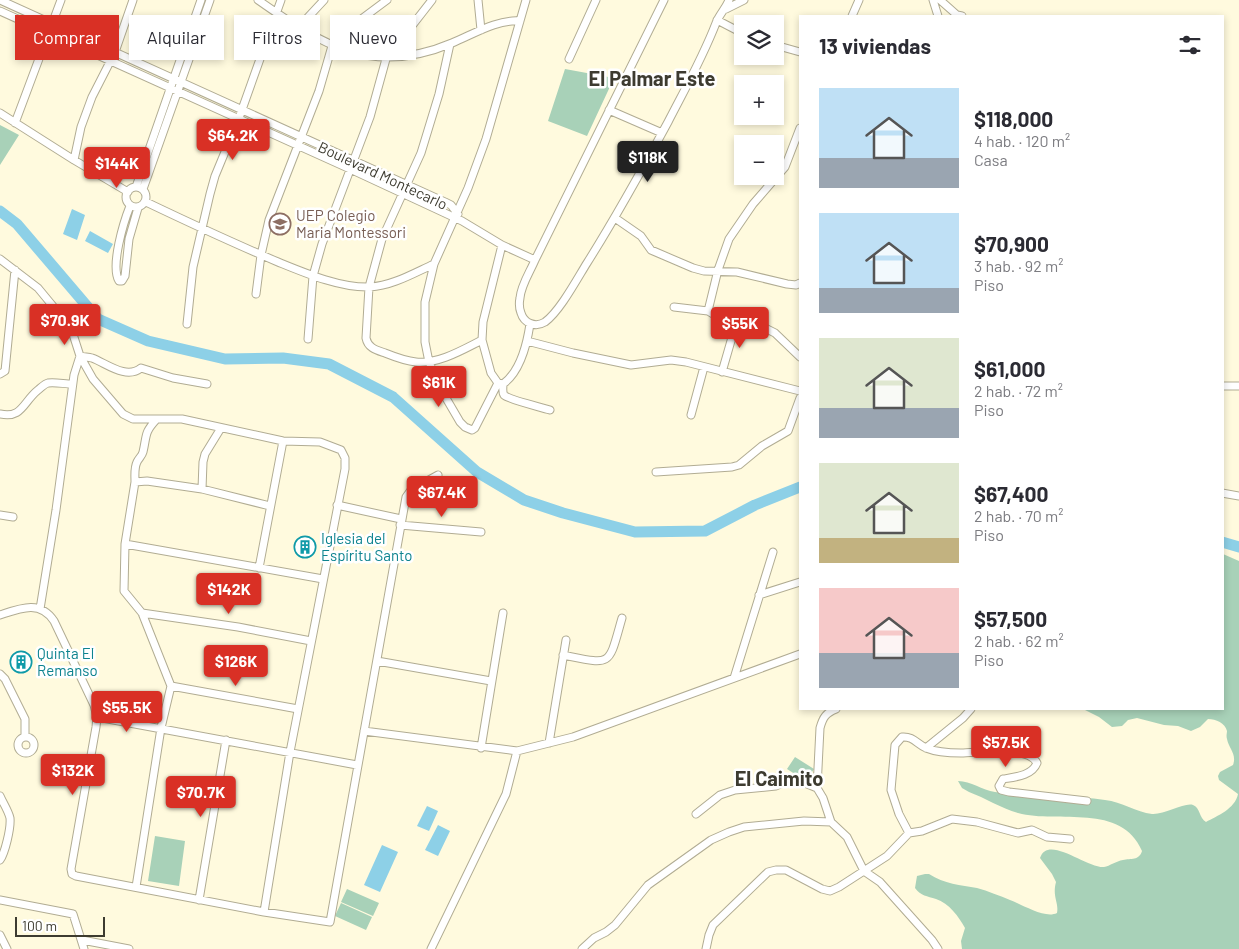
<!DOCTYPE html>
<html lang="es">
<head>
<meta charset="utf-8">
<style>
  body { margin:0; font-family:Barlow,sans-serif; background:#f2f2f3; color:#2b2b33; height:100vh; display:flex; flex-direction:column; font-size:19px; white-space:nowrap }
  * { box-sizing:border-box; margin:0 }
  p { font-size:16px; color:#7c7c81 }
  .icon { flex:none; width:28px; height:28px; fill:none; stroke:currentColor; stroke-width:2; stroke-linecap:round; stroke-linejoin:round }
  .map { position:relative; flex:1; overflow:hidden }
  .sheet { position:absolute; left:799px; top:15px; width:425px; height:695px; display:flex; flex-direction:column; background:#fff; border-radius:0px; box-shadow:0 2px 8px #0003 }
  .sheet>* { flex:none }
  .banner { position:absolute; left:15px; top:15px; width:475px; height:45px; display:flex; gap:10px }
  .buttons { position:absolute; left:734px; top:15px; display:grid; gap:10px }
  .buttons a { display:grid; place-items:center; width:50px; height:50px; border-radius:0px; background:#fff; box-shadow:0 2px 8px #0003; font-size:25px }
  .scale { position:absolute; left:15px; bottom:12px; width:90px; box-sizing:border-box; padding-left:5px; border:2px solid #3d3b30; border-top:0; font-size:14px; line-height:18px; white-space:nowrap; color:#3d3b30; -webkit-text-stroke:4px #fff; paint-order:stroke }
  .price { position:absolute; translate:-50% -42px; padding:0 11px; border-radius:5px; background:#d93025; color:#fff; font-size:16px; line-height:32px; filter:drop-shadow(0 1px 2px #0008) }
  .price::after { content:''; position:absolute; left:50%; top:30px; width:15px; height:11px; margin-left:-8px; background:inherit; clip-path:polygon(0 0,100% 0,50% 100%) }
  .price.on { background:#222; color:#fff }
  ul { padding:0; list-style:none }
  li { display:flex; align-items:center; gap:15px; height:125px; padding:0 20px }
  li span { display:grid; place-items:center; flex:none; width:140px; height:100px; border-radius:0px; color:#555 }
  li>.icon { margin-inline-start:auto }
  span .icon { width:60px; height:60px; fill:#fffc; stroke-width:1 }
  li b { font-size:21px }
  h2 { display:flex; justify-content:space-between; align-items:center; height:60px; padding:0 20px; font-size:21px }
  .tag { padding:0 18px; border-radius:0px; background:#fff; box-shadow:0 2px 8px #0003; font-size:18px; line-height:45px }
  .tag.on { background:#d93025; color:#fff }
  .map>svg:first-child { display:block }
</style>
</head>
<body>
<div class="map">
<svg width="1239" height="949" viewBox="0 0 1239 949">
  <rect width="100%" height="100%" fill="#fffade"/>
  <!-- green -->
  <path fill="#a8d1b8" d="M565 69 614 78 587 136 548 121Z
    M0 125 19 135 0 165Z
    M1223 554 1239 561V949H962L961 941 965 928C959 917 949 903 936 899 927 896 921 896 915 888L917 876 925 874H929C944 884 961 885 977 888 988 891 1000 896 1010 900 1023 905 1045 919 1057 913 1059 902 1052 897 1056 882L1052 874 1040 858C1048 834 1086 868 1104 867 1110 866 1116 861 1123 860 1131 858 1139 861 1142 851 1121 802 1059 824 1018 813 1001 808 985 798 969 792L962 788 958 781C971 781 982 790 995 792 1031 798 1068 795 1105 800 1122 802 1136 812 1152 814 1164 815 1185 802 1193 805 1200 807 1199 818 1206 822 1217 816 1235 809 1238 794L1219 780 1218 776 1220 772 1233 765C1237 754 1229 749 1227 739 1226 736 1227 733 1227 731 1225 723 1216 719 1208 719L1200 727 1191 731 1178 726 1164 725 1137 718 1128 720 1122 726 1112 727 1099 717 1083 709H1222Z
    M795 757 814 769 806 781 787 769Z
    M155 836 185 841 179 886 148 881Z
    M347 889 379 903 373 916 341 902Z
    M341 903 372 917 366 930 335 916Z"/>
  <!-- water -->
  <path fill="#8dd0e7" d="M72 209 85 215 77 240 63 234Z
    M90 231 113 244 108 253 85 241Z
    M427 806 438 811 429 831 417 826Z
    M438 825 450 831 438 856 425 850Z
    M382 845 398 852 380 892 364 885Z"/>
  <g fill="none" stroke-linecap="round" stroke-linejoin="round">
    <!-- river -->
    <path stroke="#8dd0e7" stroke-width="11" d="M0 211 17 224 98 319 148 341 225 359 283 358 329 364 393 397 477 472 524 500 563 513 635 532 705 531 755 505 800 487
      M1222 542 1239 547"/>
    <!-- street casing -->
    <g stroke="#b1ac93" stroke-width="9">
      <path id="street" d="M0 0 445 202 451 205 458 214
        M258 0C322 45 372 77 452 43 472 35 497 19 520 21
        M478 0 481 30
        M664 0 535 260C530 272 521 285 520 298 519 303 519 308 521 313 524 323 535 328 545 322 560 311 577 279 587 263 616 217 642 170 668 122 685 89 703 57 716 23 719 15 726 8 729 0
        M933 0 938 16
        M940 0 957 15 962 16
        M726 9 744 0
        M0 11 350 169 462 221 502 245 535 260
        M852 16 859 0
        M717 20 742 33
        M298 28 324 0
        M450 44 439 94 421 153 382 239 369 287 366 338C368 348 376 350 385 353 395 357 405 361 416 362 439 364 462 350 482 340
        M775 45 800 52
        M569 59 596 0
        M609 110 662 133
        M0 113 74 160 128 192
        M15 123 61 0
        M74 160 81 127 92 97 115 52 133 0
        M126 197a10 10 0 1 1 20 0a10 10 0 1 1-20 0Z
        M136 187 201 0
        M143 189 210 0
        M146 202C190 223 233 243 278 262 305 273 340 288 370 287 392 286 414 273 434 264
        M130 206C124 221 110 266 119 281H122L125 276 129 239 138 208
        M615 218 641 236 651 250 693 268 704 271 737 272 787 284 796 285 800 283
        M0 259 38 288 71 328 80 356 93 379 123 414 133 419H182L283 441 320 442 341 450 345 458V469L290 752 264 912
        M256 294 261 255 269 220 319 91 332 46 348 29 387 0
        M674 307 708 311 713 314 763 327 775 333 800 357
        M708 311 718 270 729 239 753 204 785 167 800 128
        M187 324 193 267 210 194 215 176 239 118 281 0
        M308 339 313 276 322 244 370 117 386 59 432 0
        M527 341 573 353 631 365 671 360 686 362 800 391
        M722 372 737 320
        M0 374 5 371 15 270
        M498 383 475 428 472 430 465 427 460 422 439 386 429 362 425 342V302L434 264 468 188 486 139 526 0
        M498 383 491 373 482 340 483 322 502 245
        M498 383 503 384C521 371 527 344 530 324
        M503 384C503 387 502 392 504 395 509 400 541 407 550 410
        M1222 386H1239
        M0 414C22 419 23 402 38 390 41 388 44 384 48 383 55 382 65 384 72 384
        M691 415 704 367
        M656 472 732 467 739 465 762 446 788 431 800 398
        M135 482C135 475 134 468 137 462 139 458 142 456 143 452 147 435 144 433 156 420
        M202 489 203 462 205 454 221 428
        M1222 493 1239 496
        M337 505 401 519
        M0 515 13 517
        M400 525 481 532
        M125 544 323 579
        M259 568 283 441
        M759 595 800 582
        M40 609 56 510 74 375 80 356C84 357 88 357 92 358 106 363 126 380 141 368L173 378 207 384
        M142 613 238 627 311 641
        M0 615C21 608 40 600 54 621L94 705 97 717 96 727 71 869 72 874 76 876 264 912 330 922 406 497 411 490 438 475
        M563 655C613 665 608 667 622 618
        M377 661 491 681
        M0 674 5 679 25 719V737
        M734 678 773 552
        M171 686 298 709
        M836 709C826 713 823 717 820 728L817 788 823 798 831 822 847 837 864 871 880 882 932 940 938 949
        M97 717 357 765
        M364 731 517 751 573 737 800 654
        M18 745a8 8 0 1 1 16 0a8 8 0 1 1-16 0Z
        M549 743 566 640
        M481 748 503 613
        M926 748 963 718 971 709
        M0 796C3 803 8 810 10 818 11 828 5 853 0 860
        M696 814 720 795 735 790 776 786 793 778 817 788
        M909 833 899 814 891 790 895 745 902 737C913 736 917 744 926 748 936 752 951 753 961 753 979 753 1028 745 1037 763 1032 776 1015 777 1003 779L999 786 1001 790 1009 792 1087 801
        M136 887 161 728 171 686 142 613 124 591 125 544 135 482 147 481 202 489 270 506
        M0 900 73 914 84 949
        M199 900 226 740
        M0 935 7 949
        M82 940 129 949
        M431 949 506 794 517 751
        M582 949 594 938 606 932 615 925 648 885 711 840 729 832 744 827 804 821 831 822
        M706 949 709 935 713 925 768 872 776 870H786L822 889 830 891 839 887 887 856 909 833 922 831 952 819 977 822 1018 833 1032 830 1047 837 1070 839"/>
    </g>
    <!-- street -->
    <use href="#street" stroke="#fff" stroke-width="7"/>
  </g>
  <!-- icons -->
  <defs>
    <g id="school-ring" transform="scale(1.125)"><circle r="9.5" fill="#fff" stroke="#8d6e63" stroke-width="1.5"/><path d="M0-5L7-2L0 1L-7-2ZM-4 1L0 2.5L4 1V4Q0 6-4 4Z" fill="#8d6e63"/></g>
    <g id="building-ring" transform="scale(1.125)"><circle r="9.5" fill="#fff" stroke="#0f9aa8" stroke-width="1.5"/><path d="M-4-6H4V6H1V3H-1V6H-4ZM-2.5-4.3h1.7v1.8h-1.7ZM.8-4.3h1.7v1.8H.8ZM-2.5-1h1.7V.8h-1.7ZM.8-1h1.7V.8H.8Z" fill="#0f9aa8"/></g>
  </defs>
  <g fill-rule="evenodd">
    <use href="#school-ring" x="280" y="224"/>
    <use href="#building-ring" x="305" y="547"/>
    <use href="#building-ring" x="21" y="662"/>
  </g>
  <g text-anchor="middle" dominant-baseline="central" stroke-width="5" stroke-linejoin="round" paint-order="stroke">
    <!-- street labels -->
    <g font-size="15" fill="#3d3b30" stroke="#fff">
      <text transform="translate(383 175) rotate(25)">Boulevard Montecarlo</text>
    </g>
    <!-- education labels -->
    <g font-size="15" fill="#785e54" stroke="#fff" text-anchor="start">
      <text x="296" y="215">UEP Colegio<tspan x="296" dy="17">Maria Montessori</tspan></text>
    </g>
    <!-- culture labels -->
    <g font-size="15" fill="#0d838f" stroke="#fff" text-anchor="start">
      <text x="321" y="538">Iglesia del<tspan x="321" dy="17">Espíritu Santo</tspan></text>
      <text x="37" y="653">Quinta El<tspan x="37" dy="17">Remanso</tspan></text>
    </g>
    <!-- district labels -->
    <g font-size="20" font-weight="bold" fill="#3d3b30" stroke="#fff">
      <text x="652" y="78">El Palmar Este</text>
      <text x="779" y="778">El Caimito</text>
    </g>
  </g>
</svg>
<div class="buttons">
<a><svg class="icon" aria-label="layers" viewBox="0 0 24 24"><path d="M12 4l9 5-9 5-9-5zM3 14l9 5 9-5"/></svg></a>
<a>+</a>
<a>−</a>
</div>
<div class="scale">100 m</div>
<b class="price" style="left:233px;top:161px">$64.2K</b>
<b class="price on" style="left:648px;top:183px">$118K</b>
<b class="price" style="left:117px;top:189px">$144K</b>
<b class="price" style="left:65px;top:346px">$70.9K</b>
<b class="price" style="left:740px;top:349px">$55K</b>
<b class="price" style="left:439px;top:408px">$61K</b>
<b class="price" style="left:442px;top:518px">$67.4K</b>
<b class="price" style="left:229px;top:615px">$142K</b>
<b class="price" style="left:236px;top:687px">$126K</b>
<b class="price" style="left:127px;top:733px">$55.5K</b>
<b class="price" style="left:1006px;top:768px">$57.5K</b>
<b class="price" style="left:73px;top:796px">$132K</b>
<b class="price" style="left:201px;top:818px">$70.7K</b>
<div class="banner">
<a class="tag on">Comprar</a>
<a class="tag">Alquilar</a>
<a class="tag">Filtros</a>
<a class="tag">Nuevo</a>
</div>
<section class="sheet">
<h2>13 viviendas<svg class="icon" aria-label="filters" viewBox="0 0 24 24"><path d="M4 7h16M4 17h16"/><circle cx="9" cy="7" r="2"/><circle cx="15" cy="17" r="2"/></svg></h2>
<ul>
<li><span style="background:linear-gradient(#bfe0f5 70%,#9aa5b1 0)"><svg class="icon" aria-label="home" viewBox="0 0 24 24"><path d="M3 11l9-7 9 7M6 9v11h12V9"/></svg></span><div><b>$118,000</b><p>4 hab. · 120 m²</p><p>Casa</p></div></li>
<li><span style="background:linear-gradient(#bfe0f5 75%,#9aa5b1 0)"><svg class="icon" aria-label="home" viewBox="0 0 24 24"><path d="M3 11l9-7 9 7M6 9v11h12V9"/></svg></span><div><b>$70,900</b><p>3 hab. · 92 m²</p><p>Piso</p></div></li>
<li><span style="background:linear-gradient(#dfe7d0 70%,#9aa5b1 0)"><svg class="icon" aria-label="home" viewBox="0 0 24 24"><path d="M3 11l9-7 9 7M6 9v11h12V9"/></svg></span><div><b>$61,000</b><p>2 hab. · 72 m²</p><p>Piso</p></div></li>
<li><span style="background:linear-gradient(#dfe7d0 75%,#c2b280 0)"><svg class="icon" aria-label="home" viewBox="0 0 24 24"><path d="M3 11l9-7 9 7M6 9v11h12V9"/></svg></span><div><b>$67,400</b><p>2 hab. · 70 m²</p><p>Piso</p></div></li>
<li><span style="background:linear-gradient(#f6c9c9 65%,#9aa5b1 0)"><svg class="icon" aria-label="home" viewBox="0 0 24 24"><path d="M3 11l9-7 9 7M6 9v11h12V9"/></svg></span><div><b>$57,500</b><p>2 hab. · 62 m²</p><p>Piso</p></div></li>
</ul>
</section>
</div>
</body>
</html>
